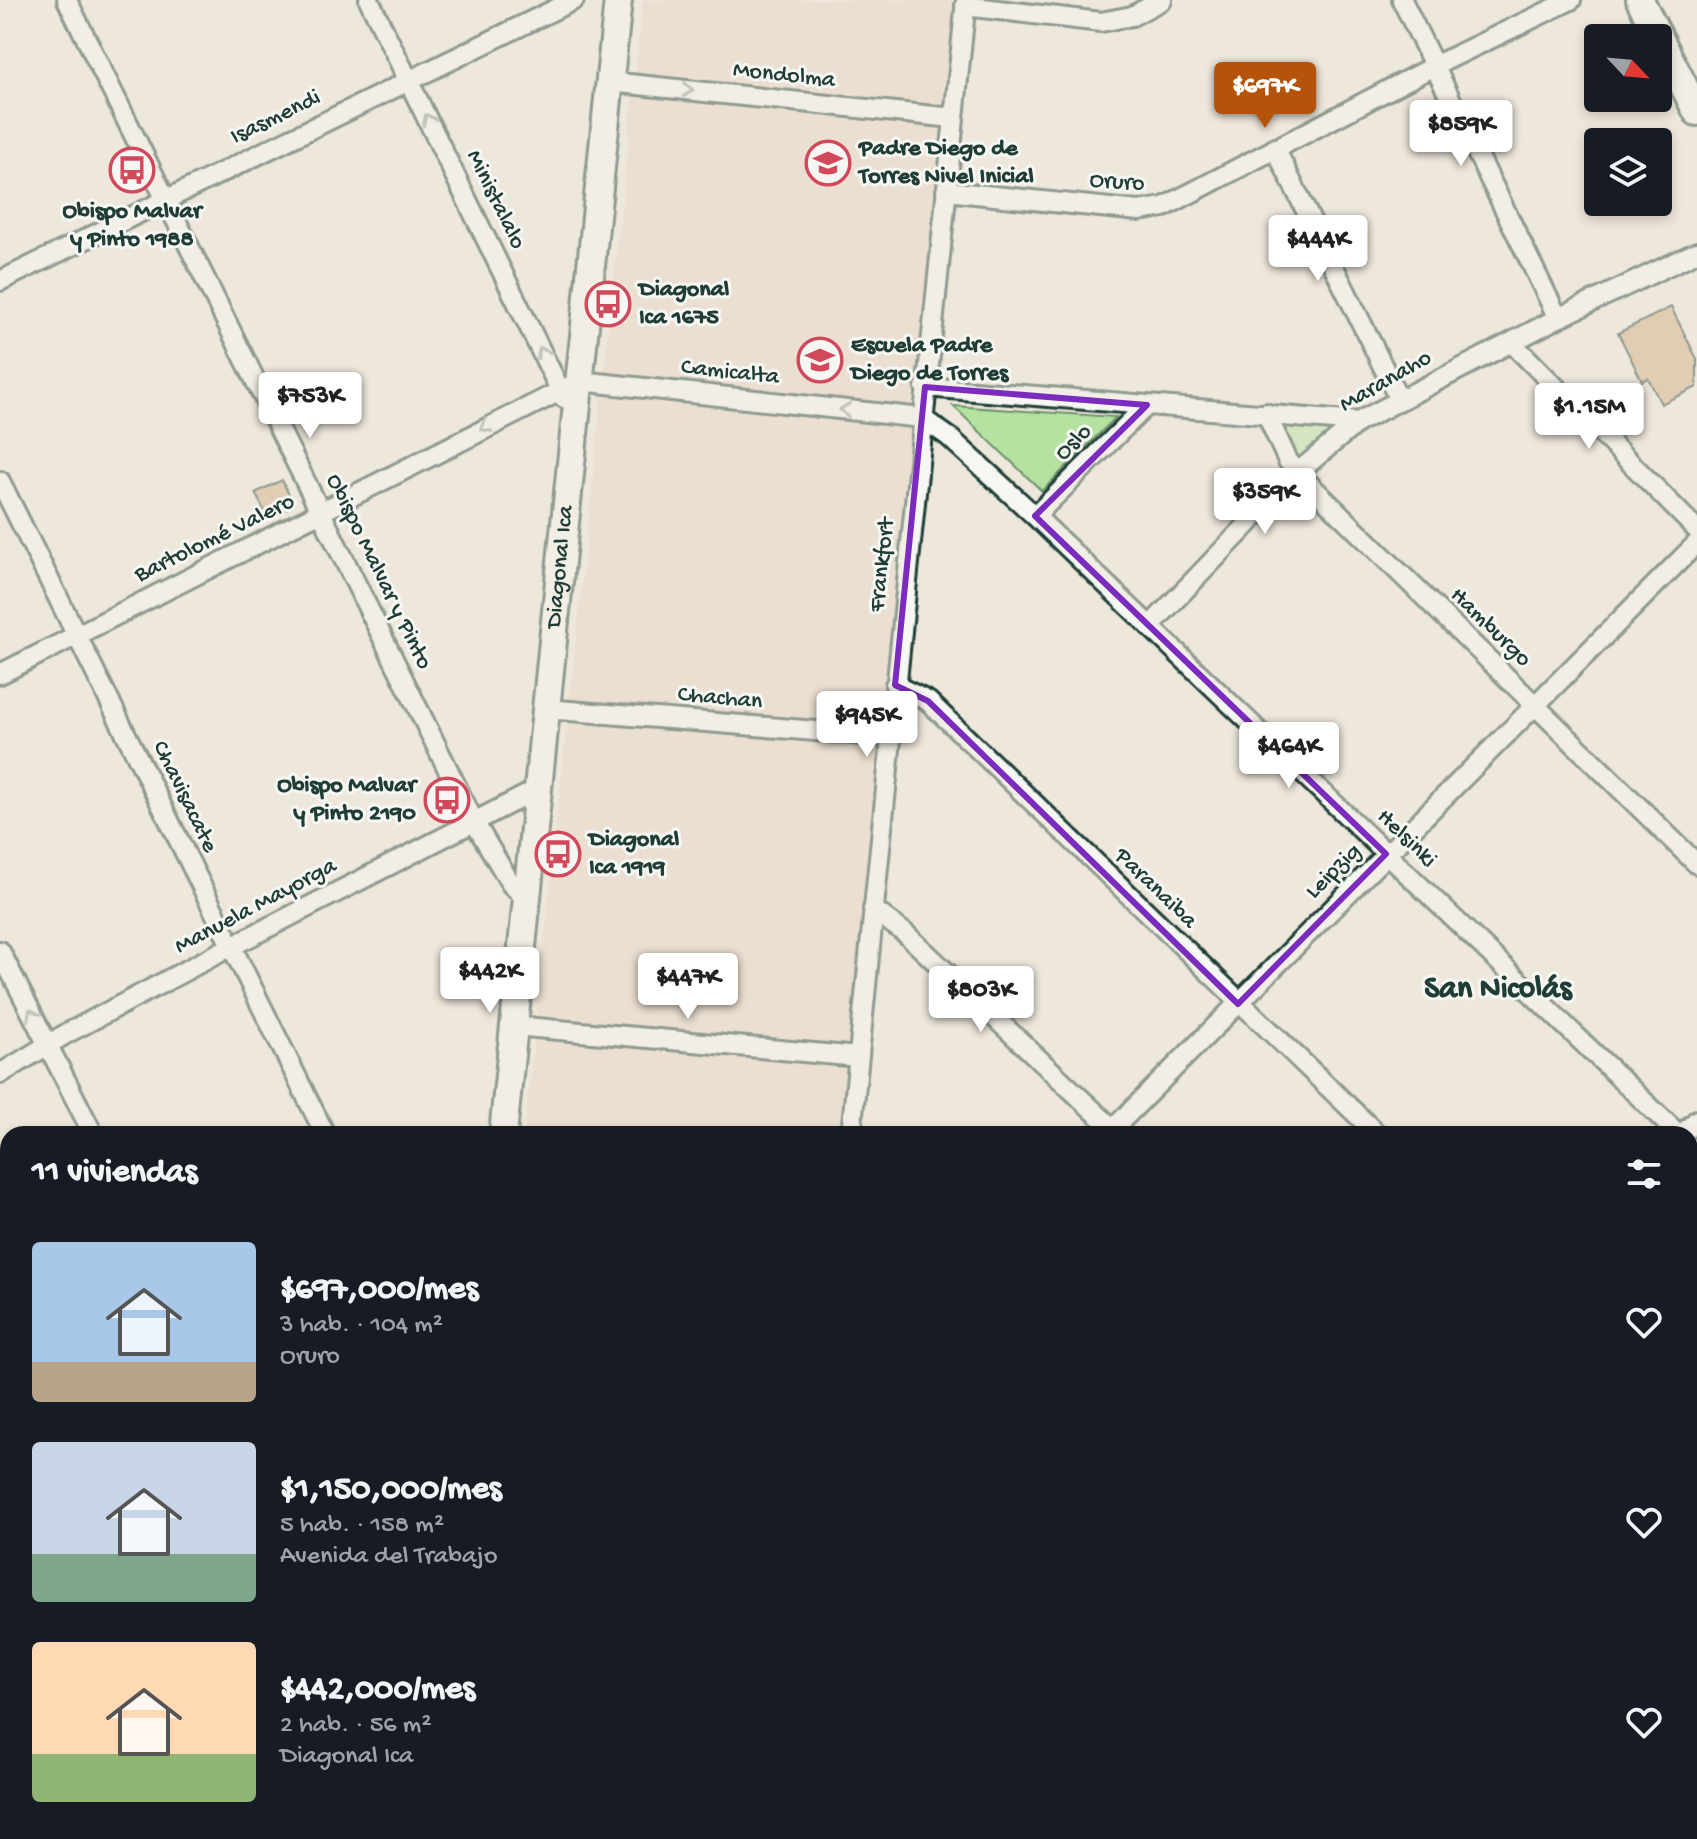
<!DOCTYPE html>
<html lang="es">
<head>
<meta charset="utf-8">
<style>
  body { margin:0; font-family:"Gochi Hand",sans-serif; background:#20242c; color:#f1f3f6; height:100vh; display:flex; flex-direction:column; font-size:30px; white-space:nowrap }
  * { box-sizing:border-box; margin:0 }
  p { font-size:26px; color:#9ea1a6 }
  .icon { flex:none; width:44px; height:44px; fill:none; stroke:currentColor; stroke-width:2; stroke-linecap:round; stroke-linejoin:round }
  .map { position:relative; flex:1; overflow:hidden }
  .panel { position:absolute; left:0px; top:1126px; width:1698px; height:714px; display:flex; flex-direction:column; background:#171b24; border-radius:24px 24px 0 0; box-shadow:0 4px 12px #0003 }
  .panel>* { flex:none }
  .needle { width:52px; rotate:116deg }
  .tools { position:absolute; left:1584px; top:24px; display:grid; gap:16px }
  .tools a { display:grid; place-items:center; width:88px; height:88px; border-radius:8px; background:#171b24; box-shadow:0 4px 12px #0003; font-size:40px }
  .price { position:absolute; translate:-50% -68px; padding:0 18px; border-radius:8px; background:#fff; color:#222; font-size:26px; line-height:52px; filter:drop-shadow(0 2px 4px #0008) }
  .price::after { content:''; position:absolute; left:50%; top:48px; width:24px; height:18px; margin-left:-12px; background:inherit; clip-path:polygon(0 0,100% 0,50% 100%) }
  .price.on { background:#b45309; color:#fff }
  ul { padding:0; list-style:none }
  li { display:flex; align-items:center; gap:24px; height:200px; padding:0 32px }
  li span { display:grid; place-items:center; flex:none; width:224px; height:160px; border-radius:8px; color:#555 }
  li>.icon { margin-inline-start:auto }
  span .icon { width:96px; height:96px; fill:#fffc; stroke-width:1 }
  li b { font-size:34px }
  h2 { display:flex; justify-content:space-between; align-items:center; height:96px; padding:0 32px; font-size:34px }
  .map>svg:first-child { display:block }
</style>
</head>
<body>
<div class="map">
<svg width="1697" height="1839" viewBox="0 0 1697 1839">
  <rect width="100%" height="100%" fill="#eee7dc"/>
  <filter id="ink" filterUnits="userSpaceOnUse"><feTurbulence type="fractalNoise" baseFrequency=".0125" numOctaves="2"/><feDisplacementMap in="SourceGraphic" scale="16" xChannelSelector="R" yChannelSelector="G"/><feConvolveMatrix kernelMatrix="1 2 1 2 8 2 1 2 1" color-interpolation-filters="sRGB"/></filter>
  <g filter="url(#ink)">
    <!-- built -->
    <path fill="#e5d5c1" d="M643 0H960L845 1134H524Z
      M450 1832H774L773 1839H453Z"/>
    <!-- green -->
    <path fill="#b5e2a1" stroke="#6a906a" stroke-width="2" d="M953 406 1116 417 1042 491Z
      M1284 426 1337 429 1301 462Z"/>
    <!-- building -->
    <path fill="#d0ac83" stroke="#1f3d34" stroke-width="2" d="M1671 307 1697 359V387L1661 404 1648 378 1642 381 1618 333Z
      M282 480 291 499 288 508 268 518 255 493Z"/>
    <g fill="none" stroke-linecap="round" stroke-linejoin="round">
      <!-- street casing -->
      <g stroke="#1f3d34" stroke-width="24">
        <path id="street" d="M67 0 473 820 511 884 527 900
          M369 0 564 398
          M1402 0 1558 318
          M965 6 1101 22 1132 16 1162 0
          M610 82 953 118
          M1275 148 1399 399
          M946 191 1139 211 1164 207 1434 66 1571 0
          M0 281 574 0
          M1512 343 1697 530
          M925 387 1358 422
          M1266 413 1288 461 1303 478 1697 864
          M0 481 325 1134
          M1035 516 1147 405
          M1150 626 1298 472 1358 422 1558 318 1697 252
          M0 674 580 381 922 418 949 437 1035 516 1678 1134
          M895 685 928 701 1377 1134
          M546 709 890 737
          M873 909 906 934 1113 1129
          M0 951 93 1134
          M514 1026 859 1057
          M0 1074 64 1035 230 947 538 789
          M851 1134 966 0
          M1108 1134 1697 543
          M1682 1134 1697 1120
          M1690 1416 1697 1409
          M1690 1435 1697 1442
          M0 1481 8 1497 0 1502
          M0 1666 8 1649
          M1215 1832 1222 1839
          M154 1839 157 1832
          M390 1839 394 1832
          M780 1839 781 1832
          M1009 1839 1015 1832
          M1284 1839 1291 1832"/>
      </g>
      <!-- secondary casing -->
      <g stroke="#1f3d34" stroke-width="32">
        <g id="secondary">
          <path d="M1640 0 1697 112"/>
          <path id="s1" d="M503 1134 618 0"/>
          <path d="M0 1609 8 1613"/>
          <path d="M451 1832 464 1839"/>
        </g>
      </g>
      <!-- primary casing -->
      <g stroke="#1f3d34" stroke-width="36">
        <path id="primary" d="M1690 1758 1697 1751
          M1610 1839 1617 1832"/>
      </g>
      <!-- street -->
      <use href="#street" stroke="#f6f6f2" stroke-width="18"/>
      <!-- secondary -->
      <use href="#secondary" stroke="#f6f6f2" stroke-width="26"/>
      <!-- primary -->
      <use href="#primary" stroke="#f6f6f2" stroke-width="30"/>
    </g>
    <!-- one-way arrows -->
    <defs><path id="oneway-chevron" d="M-2-3.5L2.5 0L-2 3.5" fill="none" stroke-width="1.6" stroke-linecap="round" stroke-linejoin="round" transform="scale(2)"/></defs>
    <g stroke="#8a9a93">
      <use href="#oneway-chevron" transform="translate(688 90) rotate(6)"/>
      <use href="#oneway-chevron" transform="translate(428 119) rotate(-116)"/>
      <use href="#oneway-chevron" transform="translate(542 352) rotate(-116)"/>
      <use href="#oneway-chevron" transform="translate(845 410) rotate(-174)"/>
      <use href="#oneway-chevron" transform="translate(485 427) rotate(152)"/>
      <use href="#oneway-chevron" transform="translate(32 1014) rotate(-117)"/>
    </g>
  </g>
  <!-- marked area -->
  <path d="M0 0H1697V1839H0ZM925 387 1147 405 1035 516 1386 854 1238 1004 928 701 895 685Z" fill="#eee7dc" fill-opacity=".55" fill-rule="evenodd"/>
  <path fill="none" stroke="#7b2cbf" stroke-width="6" stroke-linejoin="round" d="M925 387 1147 405 1035 516 1386 854 1238 1004 928 701 895 685Z"/>
  <!-- icons -->
  <defs>
    <g id="school-ring" transform="scale(2.3)"><circle r="9.5" fill="#f6f6f2" stroke="#d1495b" stroke-width="1.5"/><path d="M0-5L7-2L0 1L-7-2ZM-4 1L0 2.5L4 1V4Q0 6-4 4Z" fill="#d1495b"/></g>
    <g id="bus-ring" transform="scale(2.3)"><circle r="9.5" fill="#f6f6f2" stroke="#d1495b" stroke-width="1.5"/><path d="M-5-6H5V4H4V6H2V4H-2V6H-4V4H-5ZM-3.5-4V0h7V-4ZM-3.5 1.2v1.5H-2V1.2ZM2 1.2v1.5H3.5V1.2Z" fill="#d1495b"/></g>
  </defs>
  <g fill-rule="evenodd">
    <use href="#school-ring" x="828" y="163"/>
    <use href="#bus-ring" x="132" y="170"/>
    <use href="#bus-ring" x="608" y="304"/>
    <use href="#school-ring" x="820" y="360"/>
    <use href="#bus-ring" x="447" y="800"/>
    <use href="#bus-ring" x="558" y="854"/>
  </g>
  <g text-anchor="middle" dominant-baseline="central" stroke-width="6" stroke-linejoin="round" paint-order="stroke">
    <!-- street labels -->
    <g font-size="24" fill="#1f3d34" stroke="#f6f6f2">
      <text transform="translate(784 76) rotate(6)">Mondolma</text>
      <text transform="translate(276 118) rotate(-26)">Isasmendi</text>
      <text transform="translate(1117 183) rotate(4)">Oruro</text>
      <text transform="translate(495 200) rotate(64)">Ministalalo</text>
      <text transform="translate(730 373) rotate(6)">Camicalta</text>
      <text transform="translate(1386 382) rotate(-30)">Maranaho</text>
      <text transform="translate(1074 443) rotate(-45)">Oslo</text>
      <text transform="translate(215 539) rotate(-26)">Bartolomé Valero</text>
      <text transform="translate(883 565) rotate(-84)">Frankfort</text>
      <text stroke="none"><textPath href="#s1" startOffset="570">Diagonal Ica</textPath></text>
      <text transform="translate(378 572) rotate(64)">Obispo Malvar y Pinto</text>
      <text transform="translate(1490 628) rotate(44)">Hamburgo</text>
      <text transform="translate(720 699) rotate(5)">Chachan</text>
      <text transform="translate(184 797) rotate(64)">Chavisacate</text>
      <text transform="translate(1406 839) rotate(44)">Helsinki</text>
      <text transform="translate(1334 872) rotate(-45)">Leipzig</text>
      <text transform="translate(1155 889) rotate(44)">Paranaiba</text>
      <text transform="translate(256 907) rotate(-28)">Manuela Mayorga</text>
    </g>
    <!-- poi labels -->
    <g font-size="24" font-weight="bold" fill="#1f3d34" stroke="#f6f6f2" text-anchor="start">
      <text x="859" y="149">Padre Diego de<tspan x="859" dy="28">Torres Nivel Inicial</tspan></text>
      <text x="132" y="212" text-anchor="middle">Obispo Malvar<tspan x="132" dy="28">y Pinto 1988</tspan></text>
      <text x="639" y="290">Diagonal<tspan x="639" dy="28">Ica 1675</tspan></text>
      <text x="851" y="346">Escuela Padre<tspan x="851" dy="28">Diego de Torres</tspan></text>
      <text x="416" y="786" text-anchor="end">Obispo Malvar<tspan x="416" dy="28">y Pinto 2190</tspan></text>
      <text x="589" y="840">Diagonal<tspan x="589" dy="28">Ica 1919</tspan></text>
    </g>
    <!-- district labels -->
    <g font-size="32" font-weight="bold" fill="#1f3d34" stroke="#f6f6f2">
      <text x="1498" y="990">San Nicolás</text>
    </g>
  </g>
</svg>
<div class="tools">
<a><svg class="needle" viewBox="-14 -14 28 28"><path d="M0-13l5 13h-10z" fill="#e53935"/><path d="M0 13l5-13h-10z" fill="#9ea1a6"/></svg></a>
<a><svg class="icon" aria-label="layers" viewBox="0 0 24 24"><path d="M12 4l9 5-9 5-9-5zM3 14l9 5 9-5"/></svg></a>
</div>
<b class="price on" style="left:1265px;top:130px">$697K</b>
<b class="price" style="left:1461px;top:168px">$859K</b>
<b class="price" style="left:1318px;top:283px">$444K</b>
<b class="price" style="left:310px;top:440px">$753K</b>
<b class="price" style="left:1589px;top:451px">$1.15M</b>
<b class="price" style="left:1265px;top:536px">$359K</b>
<b class="price" style="left:867px;top:759px">$945K</b>
<b class="price" style="left:1289px;top:790px">$464K</b>
<b class="price" style="left:490px;top:1015px">$442K</b>
<b class="price" style="left:688px;top:1021px">$447K</b>
<b class="price" style="left:981px;top:1034px">$803K</b>
<section class="panel">
<h2>11 viviendas<svg class="icon" aria-label="filters" viewBox="0 0 24 24"><path d="M4 7h16M4 17h16"/><circle cx="9" cy="7" r="2"/><circle cx="15" cy="17" r="2"/></svg></h2>
<ul>
<li><span style="background:linear-gradient(#a9c7e8 75%,#b9a48a 0)"><svg class="icon" aria-label="home" viewBox="0 0 24 24"><path d="M3 11l9-7 9 7M6 9v11h12V9"/></svg></span><div><b>$697,000/mes</b><p>3 hab. · 104 m²</p><p>Oruro</p></div><svg class="icon" aria-label="heart" viewBox="0 0 24 24"><path d="M12 20l-8-8c-3-5 5-10 8-4 3-6 11-1 8 4z"/></svg></li>
<li><span style="background:linear-gradient(#c9d6e8 70%,#7fa58c 0)"><svg class="icon" aria-label="home" viewBox="0 0 24 24"><path d="M3 11l9-7 9 7M6 9v11h12V9"/></svg></span><div><b>$1,150,000/mes</b><p>5 hab. · 158 m²</p><p>Avenida del Trabajo</p></div><svg class="icon" aria-label="heart" viewBox="0 0 24 24"><path d="M12 20l-8-8c-3-5 5-10 8-4 3-6 11-1 8 4z"/></svg></li>
<li><span style="background:linear-gradient(#ffd9b3 70%,#8fb573 0)"><svg class="icon" aria-label="home" viewBox="0 0 24 24"><path d="M3 11l9-7 9 7M6 9v11h12V9"/></svg></span><div><b>$442,000/mes</b><p>2 hab. · 56 m²</p><p>Diagonal Ica</p></div><svg class="icon" aria-label="heart" viewBox="0 0 24 24"><path d="M12 20l-8-8c-3-5 5-10 8-4 3-6 11-1 8 4z"/></svg></li>
</ul>
</section>
</div>
</body>
</html>
